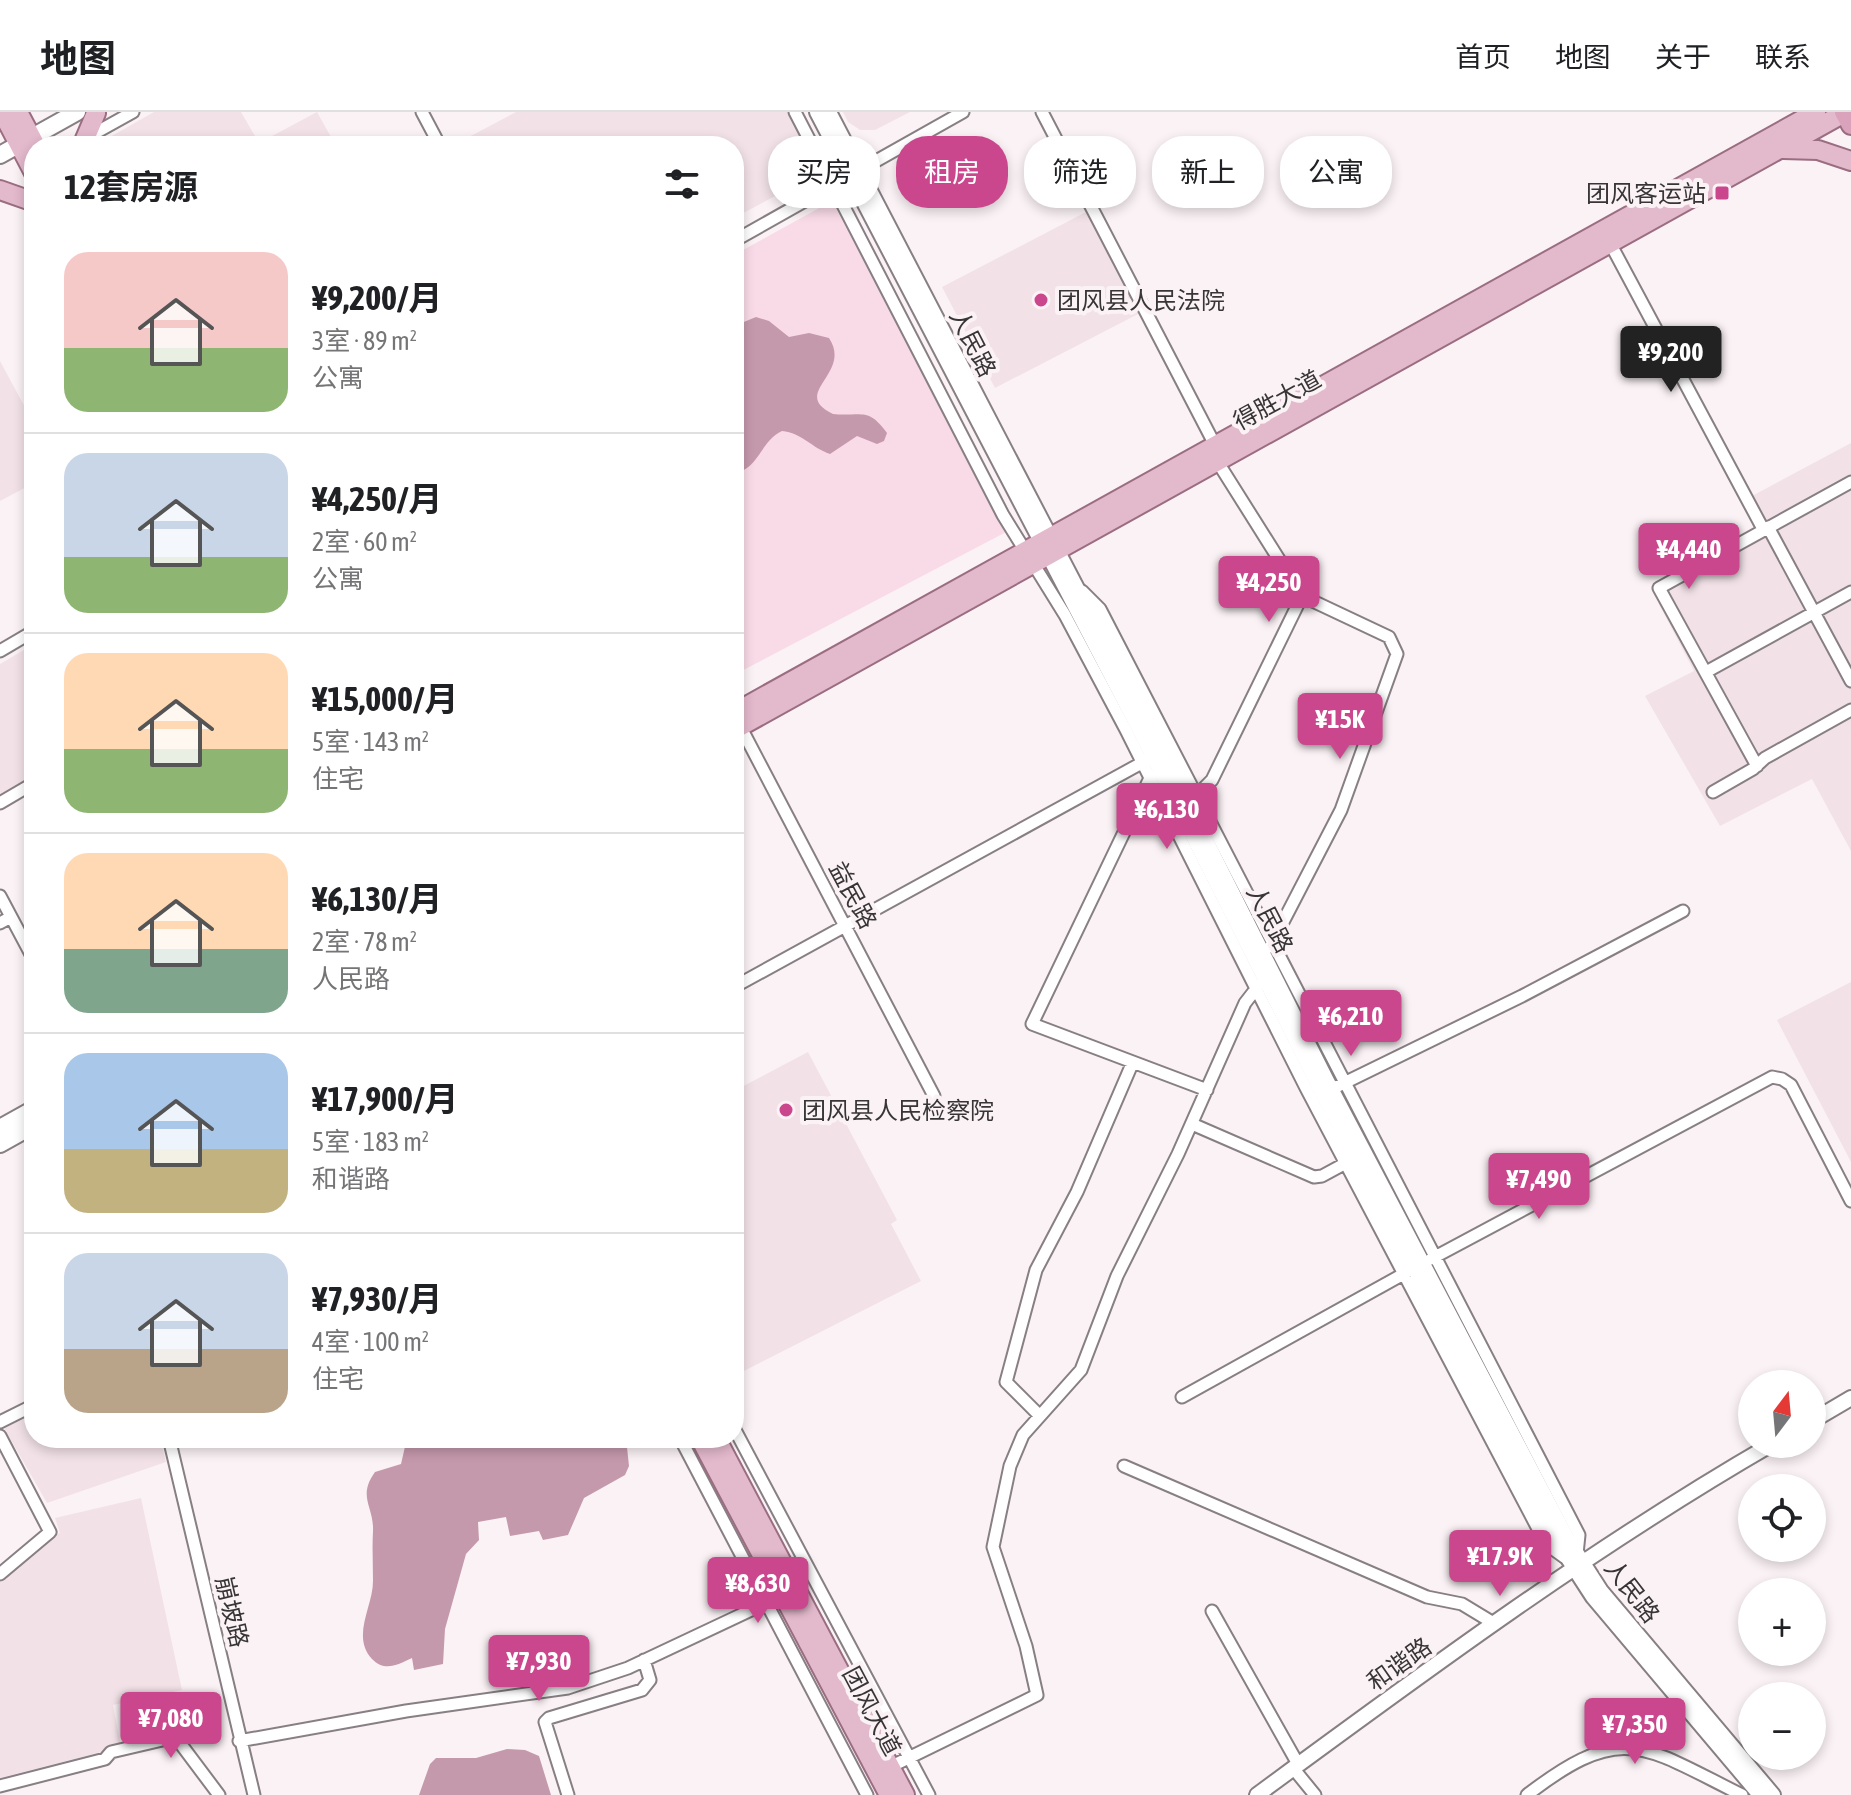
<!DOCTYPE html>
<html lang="zh">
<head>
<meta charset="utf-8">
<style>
  body { margin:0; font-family:"Asap Condensed","Noto Sans SC",sans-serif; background:#f6f6f6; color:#202124; height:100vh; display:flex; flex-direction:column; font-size:30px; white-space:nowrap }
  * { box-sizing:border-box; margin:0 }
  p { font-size:26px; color:#757577 }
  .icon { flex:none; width:44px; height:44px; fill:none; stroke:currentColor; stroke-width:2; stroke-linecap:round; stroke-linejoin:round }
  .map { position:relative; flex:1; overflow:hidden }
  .side { position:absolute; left:24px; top:24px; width:720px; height:1312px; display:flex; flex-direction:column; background:#fff; border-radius:32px; box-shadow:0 4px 12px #0003 }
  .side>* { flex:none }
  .guide { position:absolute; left:768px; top:24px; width:760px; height:72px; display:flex; gap:16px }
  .needle { width:52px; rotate:16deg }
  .buttons { position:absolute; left:1738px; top:1258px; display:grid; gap:16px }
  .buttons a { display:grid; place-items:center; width:88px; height:88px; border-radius:50%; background:#fff; box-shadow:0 4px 12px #0003; font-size:40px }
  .price { position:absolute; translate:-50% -68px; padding:0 18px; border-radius:8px; background:#ca478d; color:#fff; font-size:26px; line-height:52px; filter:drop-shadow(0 2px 4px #0008) }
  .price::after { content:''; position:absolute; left:50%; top:48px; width:24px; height:18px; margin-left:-12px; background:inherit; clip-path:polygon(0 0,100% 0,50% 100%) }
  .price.active { background:#222; color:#fff }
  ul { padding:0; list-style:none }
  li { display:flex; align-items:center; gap:24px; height:200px; padding:0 40px }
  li+li { border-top:2px solid #e0e0e0 }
  li span { display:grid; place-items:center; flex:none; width:224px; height:160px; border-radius:24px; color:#555 }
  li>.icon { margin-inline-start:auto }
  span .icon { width:96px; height:96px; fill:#fffc; stroke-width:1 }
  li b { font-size:34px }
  h2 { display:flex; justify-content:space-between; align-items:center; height:96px; padding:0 40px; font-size:34px }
  .chip { padding:0 28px; border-radius:32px; background:#fff; box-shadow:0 4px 12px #0003; font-size:28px; line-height:72px }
  .chip.active { background:#ca478d; color:#fff }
  header { display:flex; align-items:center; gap:48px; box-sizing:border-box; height:112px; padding:0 40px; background:#fff; border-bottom:2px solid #e0e0e0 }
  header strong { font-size:38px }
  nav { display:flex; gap:44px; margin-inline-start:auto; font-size:28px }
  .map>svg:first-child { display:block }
</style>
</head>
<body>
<header>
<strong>地图</strong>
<nav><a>首页</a><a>地图</a><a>关于</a><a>联系</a></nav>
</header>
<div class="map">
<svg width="1851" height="1683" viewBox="0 0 1851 1683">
  <rect width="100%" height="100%" fill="#fbf2f5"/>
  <!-- built -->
  <path fill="#f2e2e8" d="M154 0H241L259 31 317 0 336 34H100L103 29Z
    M516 0H787L820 60 734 106V34H452Z
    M843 0H910L875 18H860L848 10Z
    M1086 100 1140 201 995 276 942 175Z
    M0 249 34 312V371L0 389Z
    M1851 331V739L1812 667 1720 714 1645 584 1694 559 1651 477 1765 410 1752 384Z
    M34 532V667L0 687V552Z
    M1851 870V1050L1777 908Z
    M808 940 897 1108 891 1112 921 1169 734 1264V979Z
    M34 1301V1326H160L166 1350 47 1391 4 1316Z
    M141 1386 182 1578 113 1593 121 1635 0 1666V1470L49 1425 60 1421 55 1406Z"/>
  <!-- green -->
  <path fill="#f9dbe7" d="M832 89 1008 419 734 563V143Z"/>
  <!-- water -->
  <path fill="#c599ac" d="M756 205 769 209 789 225 809 221 829 226C853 262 789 281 833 302 860 305 868 294 887 321L884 329 877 332 857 324 830 342C812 336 802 321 782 319 760 329 759 358 734 361V219L739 212Z
    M407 1326H626L629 1354 625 1363 584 1386 568 1423 543 1428 539 1419 510 1424 506 1405 478 1410 479 1428 466 1442 445 1517 443 1552 414 1558 412 1546C397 1553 385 1560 372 1547 351 1524 373 1495 373 1469 373 1452 372 1436 373 1419 374 1394 357 1385 375 1360L401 1352Z
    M507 1637 525 1638 539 1644 551 1683H419L430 1652 436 1646H476Z"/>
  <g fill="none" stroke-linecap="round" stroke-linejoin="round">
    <!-- minor casing -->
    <g stroke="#877f83" stroke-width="15">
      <path id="minor" d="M422 0 440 34
        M795 0 1003 403 1065 503 1126 618 1306 976 1546 1432 1564 1445
        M1042 0 1215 333
        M88 25 133 0
        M734 129 963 0
        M1610 131 1763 417
        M1768 415 1851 569
        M1082 479 1100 497 1579 1423 1577 1442
        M0 539 34 519
        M1706 560 1851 480
        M738 610 934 984
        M1757 654 1659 476 1851 370
        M1151 664 1032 912 1207 978
        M1713 680 1753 657 1765 646 1851 598
        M1196 684 1212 668 1302 484 1217 349
        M0 691 34 671
        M0 784 34 848
        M0 811 11 805
        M1270 835 1341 698 1397 542 1389 525 1302 484
        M734 875 1149 647
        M1338 974 1522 884 1683 799
        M1192 1012 1314 1065 1322 1064 1346 1051
        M1431 1147 1772 965 1782 967 1791 973 1851 1089
        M1182 1285 1409 1159
        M1039 1303 1006 1270 1036 1158 1077 1080 1132 952
        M0 1310 34 1293
        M734 1316 929 1683
        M0 1324 50 1420 0 1462
        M169 1326 254 1683
        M680 1326 867 1683
        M1124 1354 1427 1485 1462 1492 1495 1512
        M1212 1499 1298 1652
        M239 1629 406 1599 568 1576 628 1556 783 1483
        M890 1655 1037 1583 1026 1534 993 1435 1010 1354 1023 1323 1081 1258 1117 1164 1178 1042 1245 891 1259 873
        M1293 1656 1315 1683
        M0 1674 105 1647 111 1640 171 1626 180 1631 219 1683
        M568 1683 545 1610 549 1606 642 1578 650 1568 644 1548
        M1527 1683C1623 1609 1643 1634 1742 1683"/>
    </g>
    <!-- tertiary casing -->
    <g stroke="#877f83" stroke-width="18">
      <path id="tertiary" d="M817 0 1138 615 1318 973 1558 1431 1593 1485 1760 1683
        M829 0 1147 611 1327 969 1567 1426 1601 1479 1773 1683
        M1812 1309 1851 1286
        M1257 1683C1424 1560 1592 1436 1772 1332"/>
    </g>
    <!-- secondary casing -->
    <g stroke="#877f83" stroke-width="20">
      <path id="secondary" d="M0 43 77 0
        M0 1016 34 997
        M0 1032 34 1013"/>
    </g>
    <!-- primary casing -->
    <g stroke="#9b6d81" stroke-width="22">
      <path id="primary" d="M2 0 34 61
        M18 0 36 34
        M82 34 96 1
        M1783 37 1818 38 1851 49
        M0 78 34 90
        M734 601 1816 0
        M734 618 1846 0
        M700 1326 889 1683
        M716 1326 905 1683"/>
    </g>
    <!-- trunk casing -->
    <g stroke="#9b6d81" stroke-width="22">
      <path id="trunk" d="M1844 0 1851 13"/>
    </g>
    <!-- minor -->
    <use href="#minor" stroke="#fff" stroke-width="11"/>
    <!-- tertiary -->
    <use href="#tertiary" stroke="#fff" stroke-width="14"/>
    <!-- secondary -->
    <use href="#secondary" stroke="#fff" stroke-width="16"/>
    <!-- primary -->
    <use href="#primary" stroke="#e3b9cc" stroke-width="18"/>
    <!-- trunk -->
    <use href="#trunk" stroke="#daa2bb" stroke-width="18"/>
  </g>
  <!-- markers -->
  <g fill="#ca478d" stroke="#fbf2f5" stroke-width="3">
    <rect x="1714" y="73" width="16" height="16" rx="4"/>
    <circle cx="1041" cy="188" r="8"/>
    <circle cx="786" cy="998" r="8"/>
  </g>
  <g text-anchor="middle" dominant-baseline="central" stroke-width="8" stroke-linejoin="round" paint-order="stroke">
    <!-- poi labels -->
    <g font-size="24" fill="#383536" stroke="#fbf2f5" text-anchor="start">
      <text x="1706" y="81" text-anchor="end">团风客运站</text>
      <text x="1057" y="188">团风县人民法院</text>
      <text x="802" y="998">团风县人民检察院</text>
    </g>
    <!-- street labels -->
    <g font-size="24" fill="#383536" stroke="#fbf2f5">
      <text transform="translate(973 231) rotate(63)">人民路</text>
      <text transform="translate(1277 288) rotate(-29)">得胜大道</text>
      <text transform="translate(853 783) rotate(62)">益民路</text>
      <text transform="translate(1270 807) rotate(63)">人民路</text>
      <text transform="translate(1632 1479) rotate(52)">人民路</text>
      <text transform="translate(232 1500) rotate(77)">崩坡路</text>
      <text transform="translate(1399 1552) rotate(-35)">和谐路</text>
      <text transform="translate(872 1599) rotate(62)">团风大道</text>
    </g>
  </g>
</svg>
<div class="buttons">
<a><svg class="needle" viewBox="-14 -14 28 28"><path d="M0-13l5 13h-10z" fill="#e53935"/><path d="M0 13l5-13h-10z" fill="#757577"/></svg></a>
<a><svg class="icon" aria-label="locate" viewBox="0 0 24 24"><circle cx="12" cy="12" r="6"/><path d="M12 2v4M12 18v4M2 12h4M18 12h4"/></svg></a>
<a>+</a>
<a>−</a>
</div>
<b class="price active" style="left:1671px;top:282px">¥9,200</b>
<b class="price" style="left:1689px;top:479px">¥4,440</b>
<b class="price" style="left:1269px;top:512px">¥4,250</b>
<b class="price" style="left:1340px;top:649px">¥15K</b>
<b class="price" style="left:1167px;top:739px">¥6,130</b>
<b class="price" style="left:1351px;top:946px">¥6,210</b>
<b class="price" style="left:1539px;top:1109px">¥7,490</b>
<b class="price" style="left:1500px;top:1486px">¥17.9K</b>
<b class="price" style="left:758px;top:1513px">¥8,630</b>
<b class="price" style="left:539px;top:1591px">¥7,930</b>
<b class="price" style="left:171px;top:1648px">¥7,080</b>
<b class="price" style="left:1635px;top:1654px">¥7,350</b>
<div class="guide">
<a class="chip">买房</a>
<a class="chip active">租房</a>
<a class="chip">筛选</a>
<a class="chip">新上</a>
<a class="chip">公寓</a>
</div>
<section class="side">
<h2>12套房源<svg class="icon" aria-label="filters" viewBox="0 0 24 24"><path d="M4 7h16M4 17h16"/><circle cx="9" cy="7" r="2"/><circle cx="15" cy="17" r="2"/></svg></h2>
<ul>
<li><span style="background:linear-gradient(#f6c9c9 60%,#8fb573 0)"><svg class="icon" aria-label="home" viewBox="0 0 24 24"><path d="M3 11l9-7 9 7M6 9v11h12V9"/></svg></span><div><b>¥9,200/月</b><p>3室 · 89 m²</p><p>公寓</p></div></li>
<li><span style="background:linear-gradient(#c9d6e8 65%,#8fb573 0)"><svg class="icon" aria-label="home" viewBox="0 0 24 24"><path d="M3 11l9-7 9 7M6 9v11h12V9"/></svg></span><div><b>¥4,250/月</b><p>2室 · 60 m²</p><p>公寓</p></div></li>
<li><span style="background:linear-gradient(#ffd9b3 60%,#8fb573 0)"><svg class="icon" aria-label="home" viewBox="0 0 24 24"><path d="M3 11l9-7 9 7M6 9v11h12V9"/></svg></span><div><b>¥15,000/月</b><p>5室 · 143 m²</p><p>住宅</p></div></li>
<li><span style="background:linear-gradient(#ffd9b3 60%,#7fa58c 0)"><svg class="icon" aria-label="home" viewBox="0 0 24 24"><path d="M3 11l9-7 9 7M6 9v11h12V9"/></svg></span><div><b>¥6,130/月</b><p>2室 · 78 m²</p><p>人民路</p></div></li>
<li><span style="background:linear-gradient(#a9c7e8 60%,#c2b280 0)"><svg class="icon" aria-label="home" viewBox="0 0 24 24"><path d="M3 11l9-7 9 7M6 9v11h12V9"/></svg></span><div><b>¥17,900/月</b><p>5室 · 183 m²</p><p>和谐路</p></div></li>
<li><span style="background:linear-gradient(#c9d6e8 60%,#b9a48a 0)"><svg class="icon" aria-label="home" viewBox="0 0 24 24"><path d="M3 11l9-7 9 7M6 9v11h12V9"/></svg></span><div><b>¥7,930/月</b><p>4室 · 100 m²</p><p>住宅</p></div></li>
</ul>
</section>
</div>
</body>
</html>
